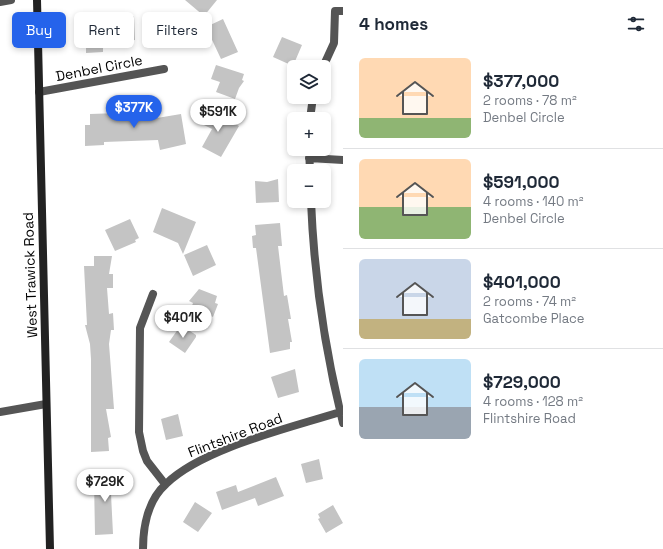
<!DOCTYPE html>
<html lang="en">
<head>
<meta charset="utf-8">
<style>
  body { margin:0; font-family:"Space Grotesk",sans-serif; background:#f6f6f7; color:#1f2937; height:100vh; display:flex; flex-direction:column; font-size:15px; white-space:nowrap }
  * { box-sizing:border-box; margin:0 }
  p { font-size:13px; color:#747a83 }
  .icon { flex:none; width:22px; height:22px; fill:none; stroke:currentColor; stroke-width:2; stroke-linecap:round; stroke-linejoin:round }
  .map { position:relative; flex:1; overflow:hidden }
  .side { display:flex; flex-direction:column; background:#fff; width:320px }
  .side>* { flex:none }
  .top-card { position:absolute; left:12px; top:12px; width:271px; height:36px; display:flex; gap:8px }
  .buttons { position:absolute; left:287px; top:60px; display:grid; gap:8px }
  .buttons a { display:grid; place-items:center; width:44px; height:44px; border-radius:6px; background:#fff; box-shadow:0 2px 6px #0003; font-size:20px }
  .price { position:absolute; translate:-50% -34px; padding:0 9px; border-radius:14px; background:#fff; color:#222; font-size:13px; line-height:26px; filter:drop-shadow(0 1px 2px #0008) }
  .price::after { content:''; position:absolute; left:50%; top:24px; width:12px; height:9px; margin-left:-6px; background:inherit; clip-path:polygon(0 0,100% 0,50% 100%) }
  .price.current { background:#2563eb; color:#fff }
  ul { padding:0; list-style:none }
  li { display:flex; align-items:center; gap:12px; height:100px; padding:0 16px }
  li+li { border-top:1px solid #e0e1e3 }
  li span { display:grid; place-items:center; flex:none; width:112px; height:80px; border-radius:6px; color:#555 }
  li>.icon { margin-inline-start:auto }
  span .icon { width:48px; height:48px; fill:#fffc; stroke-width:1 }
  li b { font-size:17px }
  h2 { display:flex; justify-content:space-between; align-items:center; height:48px; padding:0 16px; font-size:17px }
  .pill { padding:0 14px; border-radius:6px; background:#fff; box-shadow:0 2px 6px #0003; font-size:14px; line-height:36px }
  .pill.current { background:#2563eb; color:#fff }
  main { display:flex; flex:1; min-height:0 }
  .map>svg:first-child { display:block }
</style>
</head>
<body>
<main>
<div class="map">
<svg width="343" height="549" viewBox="0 0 343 549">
  <rect width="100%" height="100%" fill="#fff"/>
  <!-- building -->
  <path fill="#c4c4c4" d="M185 0H217L204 16Z
    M134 16 135 40 126 41 127 46 103 47V52L86 53V45L79 46 78 22H88V19Z
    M223 19 238 52 221 59 206 27Z
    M282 37 302 45 293 66 273 57Z
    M216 65 244 74 242 80 244 81 239 88 235 99 216 92 220 82 211 79Z
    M135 107V115H145V120L181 114 186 144 160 150 158 140 104 142V145L85 146V125H90V114L119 113V108Z
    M208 109 239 126 221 157 202 147 212 129 200 123Z
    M278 179 279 202 256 203 255 181 267 182Z
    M162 208 196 222 183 254 178 243 153 232Z
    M130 219 139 238 135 240 136 242 115 251 105 230Z
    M280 223 282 246H278L284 296 287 295 291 319H288L292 342H290V349L270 353 256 248H253L252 236 256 235 255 225Z
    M207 245 216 265 193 276 184 255Z
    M94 256H112L109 274H113V288H107L109 314 113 313 114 330H111L109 344 114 409H106L111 437 108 438 109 451 91 452V359L90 344 85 325H87L84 266H94Z
    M199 289 217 296 215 303 218 304 213 317 211 316 209 319 190 311 193 303 189 301Z
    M181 325 196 335V337L185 353 169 342Z
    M295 369 299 392 278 398 271 377Z
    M178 414 183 436 166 440 161 419Z
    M319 459 323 479 306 483 301 464Z
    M120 475 121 493 111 494 113 534 95 535 94 479Z
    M276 477 284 496 258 506 255 498 222 510 216 492 236 485 238 492Z
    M195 502 212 513 198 532 183 522Z
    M333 505 343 523 326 533 318 519 320 518 318 514Z"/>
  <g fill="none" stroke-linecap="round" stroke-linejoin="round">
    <!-- street -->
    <path stroke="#555" stroke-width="8" d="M0 2 11 0
      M323 67 334 43 335 11H343
      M39 92 164 69
      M310 119 313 97
      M309 149 310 171
      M309 158 343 160
      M311 201C314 275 325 351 343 423
      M153 294 140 328 139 432 143 451 147 461 165 484
      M0 412 46 404
      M143 549C143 527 148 500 166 484 203 448 290 428 340 412"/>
    <!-- secondary -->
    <path stroke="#222" stroke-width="8" d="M37 0 50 549"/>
  </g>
  <g text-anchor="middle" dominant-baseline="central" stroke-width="3.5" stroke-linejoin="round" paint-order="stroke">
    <!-- street labels -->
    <g font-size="14" fill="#000" stroke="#fff">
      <text transform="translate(99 68) rotate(-11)">Denbel Circle</text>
      <text transform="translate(30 275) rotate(-92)">West Trawick Road</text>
      <text transform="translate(235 435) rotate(-21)">Flintshire Road</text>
    </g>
  </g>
</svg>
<div class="buttons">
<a><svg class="icon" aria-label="layers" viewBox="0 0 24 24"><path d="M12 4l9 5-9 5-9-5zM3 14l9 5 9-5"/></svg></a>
<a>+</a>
<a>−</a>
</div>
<b class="price current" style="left:134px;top:129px">$377K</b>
<b class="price" style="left:218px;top:133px">$591K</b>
<b class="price" style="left:183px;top:339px">$401K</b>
<b class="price" style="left:105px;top:503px">$729K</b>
<div class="top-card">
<a class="pill current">Buy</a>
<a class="pill">Rent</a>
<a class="pill">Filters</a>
</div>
</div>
<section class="side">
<h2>4 homes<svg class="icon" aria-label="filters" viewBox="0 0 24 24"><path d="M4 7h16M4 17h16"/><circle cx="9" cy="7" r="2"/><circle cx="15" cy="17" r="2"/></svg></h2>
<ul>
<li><span style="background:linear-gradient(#ffd9b3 75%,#8fb573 0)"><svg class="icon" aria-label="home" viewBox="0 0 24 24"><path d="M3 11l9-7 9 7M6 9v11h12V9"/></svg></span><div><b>$377,000</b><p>2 rooms · 78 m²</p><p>Denbel Circle</p></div></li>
<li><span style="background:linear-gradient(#ffd9b3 60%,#8fb573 0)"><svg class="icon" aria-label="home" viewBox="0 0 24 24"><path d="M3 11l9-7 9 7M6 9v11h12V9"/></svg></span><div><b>$591,000</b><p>4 rooms · 140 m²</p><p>Denbel Circle</p></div></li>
<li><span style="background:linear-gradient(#c9d6e8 75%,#c2b280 0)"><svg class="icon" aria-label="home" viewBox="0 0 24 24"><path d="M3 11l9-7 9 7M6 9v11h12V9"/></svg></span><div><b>$401,000</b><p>2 rooms · 74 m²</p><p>Gatcombe Place</p></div></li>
<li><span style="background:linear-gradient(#bfe0f5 60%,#9aa5b1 0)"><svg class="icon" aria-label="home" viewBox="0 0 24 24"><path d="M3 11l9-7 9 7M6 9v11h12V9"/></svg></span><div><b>$729,000</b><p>4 rooms · 128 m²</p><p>Flintshire Road</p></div></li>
</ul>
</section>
</main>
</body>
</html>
